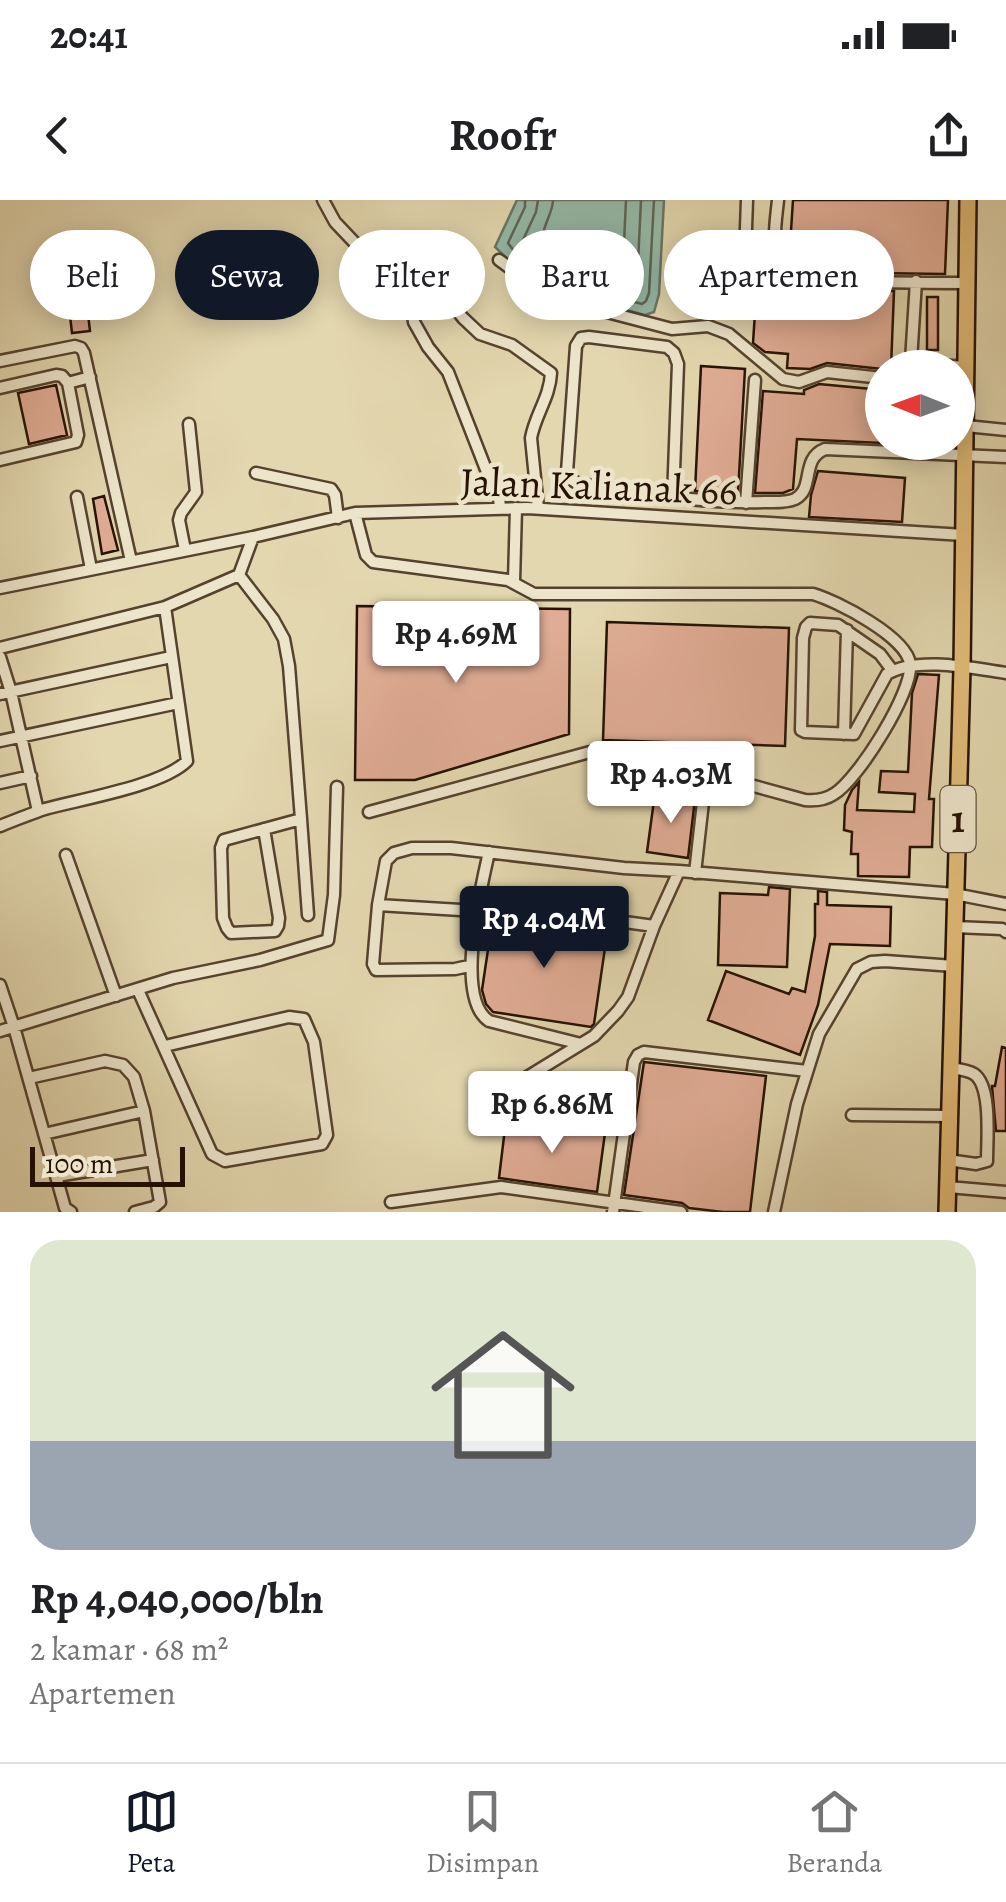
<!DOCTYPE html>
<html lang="id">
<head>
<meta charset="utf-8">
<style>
  body { margin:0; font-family:Alegreya,serif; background:#f2f2f2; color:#202124; height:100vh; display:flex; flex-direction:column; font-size:38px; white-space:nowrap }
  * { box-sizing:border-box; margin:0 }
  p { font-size:32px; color:#757577 }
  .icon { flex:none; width:55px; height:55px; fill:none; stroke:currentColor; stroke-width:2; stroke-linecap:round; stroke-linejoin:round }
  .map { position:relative; height:1012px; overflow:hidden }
  .side { display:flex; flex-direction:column; background:#fff; flex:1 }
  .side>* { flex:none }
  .banner { position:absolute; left:30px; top:30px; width:948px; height:90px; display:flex; gap:20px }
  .needle { width:65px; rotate:271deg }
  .fabs { position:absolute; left:865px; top:150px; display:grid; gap:20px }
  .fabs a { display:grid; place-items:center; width:110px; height:110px; border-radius:50%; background:#fff; box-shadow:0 5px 25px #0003; font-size:50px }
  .scale { position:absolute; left:30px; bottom:25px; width:155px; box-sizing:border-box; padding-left:10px; border:5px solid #261103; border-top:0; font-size:28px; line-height:35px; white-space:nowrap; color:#261103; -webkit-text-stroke:8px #ede5cb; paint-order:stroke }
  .price { position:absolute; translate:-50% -85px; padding:0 22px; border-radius:10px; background:#fff; color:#222; font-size:32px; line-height:65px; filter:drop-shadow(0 2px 5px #0008) }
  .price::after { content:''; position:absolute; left:50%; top:60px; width:30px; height:22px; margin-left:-15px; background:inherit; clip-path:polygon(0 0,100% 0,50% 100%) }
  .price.active { background:#111827; color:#fff }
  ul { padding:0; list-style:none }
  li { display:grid; align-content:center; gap:20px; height:530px; padding:0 30px }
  li span { display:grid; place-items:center; height:310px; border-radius:30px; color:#555 }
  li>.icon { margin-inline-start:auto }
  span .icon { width:180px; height:180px; fill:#fffc; stroke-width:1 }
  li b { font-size:42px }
  .tag { padding:0 35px; border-radius:45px; background:#fff; box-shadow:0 5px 25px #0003; font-size:35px; line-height:90px }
  .tag.active { background:#111827; color:#fff }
  .status { display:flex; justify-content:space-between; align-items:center; height:70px; padding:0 50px; background:#fff; direction:ltr }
  .status svg { height:28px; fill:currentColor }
  header { display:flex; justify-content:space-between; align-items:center; height:130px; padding:0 30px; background:#fff; font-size:45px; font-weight:600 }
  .dock { display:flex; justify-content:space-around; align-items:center; height:140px; border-top:2px solid #e0e0e0; background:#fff; font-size:28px; color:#757577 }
  .dock a { display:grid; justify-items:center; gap:5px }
  .dock .active { color:#111827 }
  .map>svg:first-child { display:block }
</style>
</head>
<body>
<div class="status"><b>20:41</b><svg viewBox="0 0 49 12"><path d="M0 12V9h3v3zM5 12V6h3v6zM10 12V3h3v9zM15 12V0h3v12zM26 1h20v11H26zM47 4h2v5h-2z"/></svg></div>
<header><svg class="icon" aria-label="back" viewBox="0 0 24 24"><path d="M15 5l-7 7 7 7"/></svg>Roofr<svg class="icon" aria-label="share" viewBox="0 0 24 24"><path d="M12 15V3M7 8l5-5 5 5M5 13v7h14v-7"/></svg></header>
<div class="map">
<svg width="1006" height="1012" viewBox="0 0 1006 1012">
  <rect width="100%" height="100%" fill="#e3d7af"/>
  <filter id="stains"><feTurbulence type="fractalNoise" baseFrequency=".002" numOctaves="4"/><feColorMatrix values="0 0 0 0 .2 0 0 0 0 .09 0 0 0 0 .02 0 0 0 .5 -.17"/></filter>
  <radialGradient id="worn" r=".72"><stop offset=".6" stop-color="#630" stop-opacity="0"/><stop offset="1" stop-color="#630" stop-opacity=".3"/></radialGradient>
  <!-- water -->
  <path fill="#96baa8" stroke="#697666" stroke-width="2.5" d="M517 0H664L659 94 654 112 645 115 551 90 519 70 495 47Z"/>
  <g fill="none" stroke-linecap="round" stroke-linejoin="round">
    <!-- shore -->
    <path stroke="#5e6656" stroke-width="2.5" d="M525 0V7L508 43C536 85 597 93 642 104L646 101 649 93 654 0
      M538 0 536 12 523 40 525 44 561 70 632 88 637 84 641 0
      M553 0C553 14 541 27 543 40L567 56 618 69 623 65 626 0"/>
  </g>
  <!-- building -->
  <path fill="#e0ac95" stroke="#261103" stroke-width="2.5" d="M793 0H948L945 74 873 73 818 69V70L794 66 789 62Z
    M84 67 85 105H87L90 131 72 133 69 107 74 106 72 68Z
    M791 84 817 88 894 91 891 168 882 169 827 163 810 169 787 168 788 154 765 152 753 143 756 98 790 101Z
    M927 97H938V150H927Z
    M701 166 745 169 738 293 695 291Z
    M819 184 882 190V243L797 239 793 289 783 293H755L763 191 804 194V190Z
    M56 185 67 235 29 244 18 193Z
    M818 271 905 278 902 322 809 317 811 295Z
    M104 296 118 350 102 354 93 299Z
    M357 406 570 409 569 534 415 580H355Z
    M607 422 789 428 785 546 603 540Z
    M918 474 939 475 929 599H934L932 647H910L909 677 858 676V654H851L852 632 844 630 845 605 852 590 859 582 857 610 914 612 915 594 879 592 881 571 908 572 912 493Z
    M655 593 695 599 688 658 647 652Z
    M769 687 790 689 787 767 718 765 720 693 768 695Z
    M818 691 827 692V705L891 707 890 746 830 744 818 805 800 855 708 820 726 771 789 794 792 788 805 792 815 736V704H818Z
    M493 716 607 734 594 824 591 827 493 812 486 804 482 790Z
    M1002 847 1006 848V931H996L992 886H995Z
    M644 862 766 876 750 1012H723L689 1008 682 1003 624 995Z
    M506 920 605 933 597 992 499 978Z"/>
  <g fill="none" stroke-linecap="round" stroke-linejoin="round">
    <!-- minor casing -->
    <g stroke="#55422e" stroke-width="15">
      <path id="minor" d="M323 0 335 22 370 59 385 68 447 98 463 118 480 134 512 145 551 173C550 197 535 215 531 238L538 308
        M778 0C776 22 768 58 789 74 800 83 941 83 966 83
        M692 55H777
        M745 55 747 0
        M499 60 544 93 565 101 672 129 708 126 729 134 783 179 799 182 827 172 882 178
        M408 78 414 122 428 147 448 172 487 272 498 287 500 308
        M916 81 911 161 914 163 965 167
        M0 161 75 146 81 148 84 153 131 361
        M0 188 56 175 62 176 68 183
        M966 226 1006 230
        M0 260 76 242 78 235 68 183 90 177
        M256 273 331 289 335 295 338 318
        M77 297 91 369
        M673 298 678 164 674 153 667 147 589 137 581 138 576 146 567 272 570 279 579 284C641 293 702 304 765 302 775 302 786 303 795 299 815 289 800 259 825 249L1006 257
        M746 303 755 180
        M355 313 366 355 373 362 508 380 534 394H813C837 401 907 437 910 464 914 490 858 580 834 594 825 600 816 601 805 600L641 555 590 552 369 612
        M253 337 239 375 273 419 284 439 289 466 301 619 224 640 221 648 223 718 227 728 231 733 275 731 278 726 279 718 264 629
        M185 350 179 320 181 313 196 292 189 224
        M514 381 516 308
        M0 388 253 337 355 313 527 308 964 335
        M0 448 165 407 239 375
        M0 457 11 492 38 611
        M892 470 880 454 838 425 810 423 806 427 803 438 801 530 805 532 854 534 887 474C917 456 972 468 1006 473
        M0 494 171 457
        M844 534 847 430
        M0 541 178 503
        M0 583 31 576
        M301 619 308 715
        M0 626C15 620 30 614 45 609 81 599 162 586 187 561L165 407
        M489 652C481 688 454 798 489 821L581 844
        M66 655 116 796
        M695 673 703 602
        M479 702 654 726
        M378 705 386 661 394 653 412 648H451L624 668 679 671 955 694 1006 704
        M955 727 1002 729 1006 732
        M469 766 455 769 376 770 373 764 378 705 477 711
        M0 785 14 827 65 1008 71 1012
        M138 790 212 954 225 961 322 944 327 935 314 842 304 819 289 817 165 846
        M0 831 173 778 260 760 328 740 334 695 337 587
        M29 878 105 861 123 865 134 877 144 911 160 1002 154 1007 135 1012
        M480 906 594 836 618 811 628 797 654 726 679 671
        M852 915 949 916
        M44 934 144 911
        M948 960 976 964 987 961C987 940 992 886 974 874 968 870 958 869 950 868
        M57 976 153 960
        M948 987 1006 992
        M391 1002 501 987 681 1012
        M613 1012 634 862 638 855 644 852 807 871
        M774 1012 797 904 819 834 857 769 871 762 885 761 954 766"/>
    </g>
    <!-- highway casing -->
    <g stroke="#261103" stroke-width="20">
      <path id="highway" d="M947 1012 962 468 968 0"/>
    </g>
    <!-- minor -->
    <use href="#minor" stroke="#ede5cb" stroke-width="10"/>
    <!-- highway -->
    <use href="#highway" stroke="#e2bc78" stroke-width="15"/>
  </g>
  <g text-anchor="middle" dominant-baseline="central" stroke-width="9" stroke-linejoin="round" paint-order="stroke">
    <!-- shield labels -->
    <rect fill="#ede5cb" stroke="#62513f" stroke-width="2.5" x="940.5" y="586" width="35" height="66" rx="8"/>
    <g font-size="38" font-weight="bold" fill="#261103">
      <text x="958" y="619">1</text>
    </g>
    <!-- street labels -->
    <g font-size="40" fill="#261103" stroke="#ede5cb">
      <text transform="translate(599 286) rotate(2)">Jalan Kalianak 66</text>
    </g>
  </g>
  <rect width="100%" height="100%" filter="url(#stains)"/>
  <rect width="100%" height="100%" fill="url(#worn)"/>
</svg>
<div class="fabs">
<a><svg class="needle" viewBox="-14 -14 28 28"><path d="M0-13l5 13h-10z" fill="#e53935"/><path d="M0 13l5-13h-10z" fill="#757577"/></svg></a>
</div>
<div class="scale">100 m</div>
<b class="price" style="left:456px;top:486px">Rp 4.69M</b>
<b class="price" style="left:671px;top:626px">Rp 4.03M</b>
<b class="price active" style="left:544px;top:771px">Rp 4.04M</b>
<b class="price" style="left:552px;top:956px">Rp 6.86M</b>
<div class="banner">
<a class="tag">Beli</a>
<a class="tag active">Sewa</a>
<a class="tag">Filter</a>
<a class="tag">Baru</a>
<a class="tag">Apartemen</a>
</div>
</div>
<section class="side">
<ul>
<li><span style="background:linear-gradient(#dfe7d0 65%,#9aa5b1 0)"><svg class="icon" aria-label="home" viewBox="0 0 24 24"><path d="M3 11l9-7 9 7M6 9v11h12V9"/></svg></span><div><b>Rp 4,040,000/bln</b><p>2 kamar · 68 m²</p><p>Apartemen</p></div></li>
</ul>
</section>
<nav class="dock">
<a class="active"><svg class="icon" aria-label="map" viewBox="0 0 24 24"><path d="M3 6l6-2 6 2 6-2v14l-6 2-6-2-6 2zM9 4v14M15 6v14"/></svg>Peta</a>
<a><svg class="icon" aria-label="saved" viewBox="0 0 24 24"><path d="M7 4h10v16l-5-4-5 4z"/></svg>Disimpan</a>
<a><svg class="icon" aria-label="home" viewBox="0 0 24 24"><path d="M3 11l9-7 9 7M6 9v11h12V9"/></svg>Beranda</a>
</nav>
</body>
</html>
